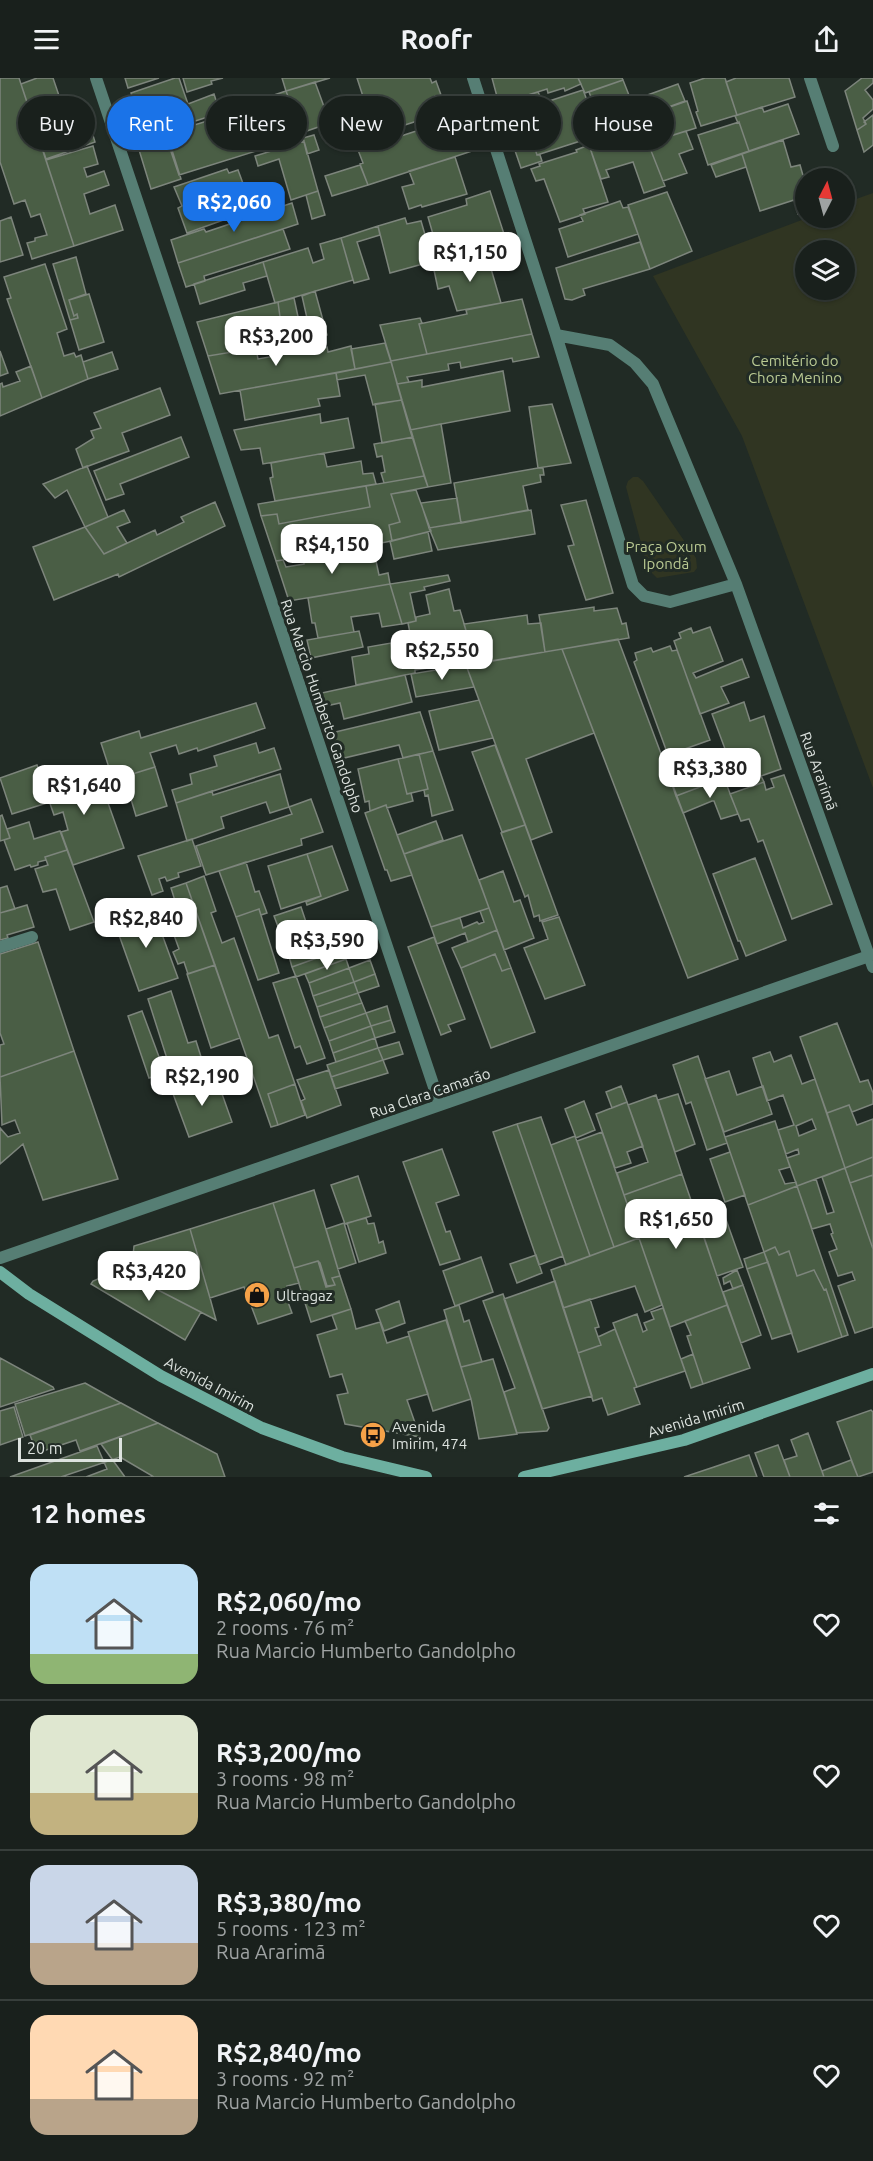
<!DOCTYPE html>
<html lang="en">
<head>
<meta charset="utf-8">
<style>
  body { margin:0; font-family:Ubuntu,sans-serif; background:#262d29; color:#f1f3f6; height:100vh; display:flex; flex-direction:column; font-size:22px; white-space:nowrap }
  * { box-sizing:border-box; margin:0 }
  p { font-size:20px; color:#9fa3a3 }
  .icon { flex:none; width:33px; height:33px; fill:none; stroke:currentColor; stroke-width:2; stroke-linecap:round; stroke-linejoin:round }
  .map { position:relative; height:1399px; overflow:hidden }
  .sheet { display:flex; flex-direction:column; background:#19201c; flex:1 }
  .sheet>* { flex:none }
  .hud { position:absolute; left:18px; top:18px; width:837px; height:54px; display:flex; gap:12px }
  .needle { width:39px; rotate:6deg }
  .buttons { position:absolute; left:795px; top:90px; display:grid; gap:12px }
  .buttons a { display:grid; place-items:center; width:60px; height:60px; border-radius:50%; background:#19201c; box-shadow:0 2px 4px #0004,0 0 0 2px #373e3b; font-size:30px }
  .scale { position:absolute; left:18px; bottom:15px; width:104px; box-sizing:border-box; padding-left:6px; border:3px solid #dde3df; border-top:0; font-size:16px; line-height:21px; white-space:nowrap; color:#dde3df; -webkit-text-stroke:4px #212b25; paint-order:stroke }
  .price { position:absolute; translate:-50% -51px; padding:0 14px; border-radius:12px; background:#fff; color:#222; font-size:20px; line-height:39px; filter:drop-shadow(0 2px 3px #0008) }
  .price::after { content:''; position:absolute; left:50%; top:36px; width:18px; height:14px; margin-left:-9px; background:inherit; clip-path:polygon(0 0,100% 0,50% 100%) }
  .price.active { background:#1a73e8; color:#fff }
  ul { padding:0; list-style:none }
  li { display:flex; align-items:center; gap:18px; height:150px; padding:0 30px }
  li+li { border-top:2px solid #373e3b }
  li span { display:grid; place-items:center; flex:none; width:168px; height:120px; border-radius:18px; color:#555 }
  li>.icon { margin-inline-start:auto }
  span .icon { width:72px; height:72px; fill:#fffc; stroke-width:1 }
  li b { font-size:26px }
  h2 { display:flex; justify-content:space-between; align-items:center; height:72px; padding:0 30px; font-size:26px }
  .tag { padding:0 21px; border-radius:27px; background:#19201c; box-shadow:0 2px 4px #0004,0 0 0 2px #373e3b; font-size:21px; line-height:54px }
  .tag.active { background:#1a73e8; color:#fff }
  header { display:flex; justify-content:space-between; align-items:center; height:78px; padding:0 30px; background:#19201c; font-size:27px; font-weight:700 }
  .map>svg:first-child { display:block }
</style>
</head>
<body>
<header><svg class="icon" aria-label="menu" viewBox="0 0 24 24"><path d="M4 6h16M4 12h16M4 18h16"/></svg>Roofr<svg class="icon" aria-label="share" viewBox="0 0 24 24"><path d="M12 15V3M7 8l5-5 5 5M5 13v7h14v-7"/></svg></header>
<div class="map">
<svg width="873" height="1399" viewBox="0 0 873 1399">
  <rect width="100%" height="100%" fill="#212b25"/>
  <!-- green -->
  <path fill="#303522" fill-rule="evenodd" d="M873 115V710L742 358 653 198 807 140H844L845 125ZM806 172H844V212H806Z
    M633 399H638L643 403 696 480 697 490 694 494 657 500 648 491 626 409 628 403Z"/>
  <!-- building -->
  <path fill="#4a5e45" stroke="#7d857c" stroke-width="1.5" fill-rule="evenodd" d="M0 0H19L74 168 32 181 27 165 35 163V160L47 157 40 136 31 139 25 122 14 126 0 84Z
    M37 0H53L69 47 88 41 95 64 46 81 21 6Z
    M125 0H159L128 10Z
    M175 0H179L188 26 214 16 220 35 146 59 131 15Z
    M183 0H223L211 3 212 6 187 14Z
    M282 0H330L286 13Z
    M357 0H430L432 5 436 3 441 17 435 18 442 35 380 55 375 35 369 37Z
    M492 0H578L581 6 565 13 564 10 548 15 547 11 499 26Z
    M578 0H622L623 2 585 15Z
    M705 0H725L737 37 701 48 696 34 698 33 690 5Z
    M736 0H789L795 19 737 37 726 4Z
    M862 0H873V5L865 12 873 22V31L863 40 866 46 857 52 845 13Z
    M623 2 642 50 599 64 596 58 537 77 519 20 538 14 543 25 583 12 599 53 614 49 616 51 622 49 613 27 596 32 589 14Z
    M315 4 330 45 301 55 286 13Z
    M678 6 685 23 638 40 631 23Z
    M286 13 304 63 284 69 275 45 278 44 268 19Z
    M268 19 278 44 275 45 277 51 265 55 256 28 252 30 251 25Z
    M519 20 537 77H540L542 83 521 90 499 26Z
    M687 23 696 50 648 65 638 40Z
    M788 26 799 56 749 73 739 44 738 45 735 38 762 29 764 34Z
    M256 28 269 69 179 97 165 56Z
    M873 37V67L864 74 857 52 866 46 864 44Z
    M444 44 448 57 464 51 472 73 368 107 360 86 363 85 358 72Z
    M739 44 749 73 708 87 698 57Z
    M642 50 665 108 644 115 633 84 606 92 609 99 601 101 589 67Z
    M166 53 181 101 151 111 136 62Z
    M686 53 693 71 679 76 687 95 663 103 648 65Z
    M314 57 319 72 307 76 303 60Z
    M783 62 791 89 800 87 806 108V133L798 136 794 122 760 133 742 76Z
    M304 63 318 113 291 122 279 81 258 88 255 78Z
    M589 67 608 124 583 131 585 136 560 144 544 101 536 103 531 91 540 88 539 86 577 74 576 72Z
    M93 68 98 86 84 90 87 99 104 93 109 107 84 116 90 136 115 127 123 152 74 168 46 82Z
    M742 76 746 89 716 99 711 87Z
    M455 79 467 116 422 129 421 127 409 131 402 109 414 106 409 93Z
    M360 87 368 107 332 118 325 98Z
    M227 91 229 95 238 92 248 119 238 122 243 135 187 155 178 130 182 128 174 109Z
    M318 113 325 137 312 141 306 117Z
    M490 113 504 156 482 163 484 166 439 177 428 139 467 127 466 121Z
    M667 114 692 173 650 191 628 127Z
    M620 123 623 130 628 129 638 156 568 179 559 151 583 143 580 137Z
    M292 125 298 146 178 185 171 162 204 151 206 154Z
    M11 139 23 177 0 184V143Z
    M405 140 407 146 421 143 426 160 434 158 441 181 390 195 378 148Z
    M378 148 380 157 357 164 369 201 354 205 341 160Z
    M283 151 290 171 204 198 205 203 186 209 178 185Z
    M341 160 353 202 275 225 263 184 308 170 313 185 324 181 320 166Z
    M640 164 650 191 583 211 585 217 572 222 565 221 556 190Z
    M487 177 501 225 457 233 449 208 438 211 434 192Z
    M76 179 86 216 69 222 74 238 77 236 78 240 70 242 53 186Z
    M263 184 267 198 243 205 245 212 200 226 194 206Z
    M45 186 67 251 57 255 64 278 74 275 76 279 81 277 88 301 42 320 7 221 11 220 4 199Z
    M315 213 327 257 303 262 301 251 309 249 302 218Z
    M89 216 104 264 79 272 70 242 78 240 77 236 74 238 69 222Z
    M294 220 303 262 233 274 229 249 280 239 278 224Z
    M522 221 532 256 427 276 419 246 467 236 466 232Z
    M278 224 280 239 229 249 233 274 208 278 197 244Z
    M420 240 422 245 419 246 427 276 391 283 380 247Z
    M532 256 539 279 513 284 512 280 461 290 460 284 448 286 449 292 407 299 409 304 397 306 391 283Z
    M385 265 391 284 355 291 351 271Z
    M351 268 355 291 220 316 208 278 256 270 258 281 327 269 328 274Z
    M0 273 8 295 0 298Z
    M112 274 118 291 88 301 83 284Z
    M391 284 402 322 373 327 365 297 337 302 336 295Z
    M31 288 42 320 0 338V306L2 305 3 309 20 303 16 294Z
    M503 293 510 333 410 352 397 306 422 302V309Z
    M336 295 340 318 318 321 320 328 245 342 240 312Z
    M160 310 170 337 122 355 129 373 83 390 76 371 94 360 91 353 101 350 94 335Z
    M402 322 413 359 382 365 375 326Z
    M552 326 571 385 538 390 529 329Z
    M320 336 321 345 348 340 354 370 263 386 260 370 241 372 234 352Z
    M441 346 451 405 428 409 410 352Z
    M181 359 189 379 120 406 124 416 106 422 94 393Z
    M413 359 424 398 384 405 381 395 385 394 382 378 377 379 374 366Z
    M324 375 327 389 361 383 363 396 373 395 376 406 275 423 270 400 273 399 271 385Z
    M87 388 108 439 85 449 67 412 55 420 43 406Z
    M538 390H543L544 397H540L541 404 523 408 528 432 461 445 454 405Z
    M424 398 428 409 391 416 400 444 389 447 392 463 354 470 353 464 294 475 295 480 276 483 261 438 277 436 279 446 370 429 366 408Z
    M366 408 370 429 279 446 277 436 261 438 258 426Z
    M416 412 431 453 392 463 389 447 400 444 391 416Z
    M457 420 461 445 429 450 421 425Z
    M586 422 613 515 586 522 568 468 574 467 561 427Z
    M215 424 225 448 119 499 118 496 54 522 33 469 85 449 104 476 155 452 157 457 184 444 181 439Z
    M124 432 130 444 117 449 127 465 104 476 85 449Z
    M531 432 535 456 438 472 429 450Z
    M428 454 432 473 394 481 390 463Z
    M373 469 379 497 388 495 390 506 289 523 276 483 283 482 286 489 304 486V482Z
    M448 497 450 503 424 509 425 512 410 515 416 543 402 546 390 506Z
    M390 506 402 546 382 549 379 535 351 539 354 554 318 560 315 545H312L308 520Z
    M449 511 454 533 460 532 475 583 415 592V595L356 607 352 579 369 576 368 569 391 565 392 572 407 569 406 562 411 560 408 545 416 543V539L430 536 426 517Z
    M594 529V533L617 530 622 546 626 545 629 560 545 574 539 537Z
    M527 537 528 546 541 545 545 574 476 586 464 546Z
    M710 549 723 583 693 595 696 600 742 581 749 599 721 609 729 625 700 636 674 563 681 560 679 555 691 550 693 555Z
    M359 553 363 569 311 580 307 562Z
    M618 561 738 881 688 900 562 571Z
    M670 568 672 573 677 572 710 662 668 677 634 584 637 582 635 575 651 570 653 574Z
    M562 571 594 655 526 681 552 754 531 762 466 587Z
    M466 587 474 609 416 619 411 596Z
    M405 597 412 624 344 641 340 625 322 629 317 616Z
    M479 622 493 660 439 672 429 633Z
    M744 624 750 643 764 638 781 691 761 698 764 704 756 707 749 690 734 695 712 636Z
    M256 625 265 650 198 673 197 670 179 676 176 667 150 675 155 689 113 702 101 665 139 653 141 660Z
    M420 634 433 673 403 680 399 667 340 681 331 655Z
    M256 665 259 675 274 670 281 691 176 725 172 712 192 706 190 696 217 688 214 678Z
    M495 667 525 747 502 754 472 674Z
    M433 673 453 732 432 738 428 717 425 718 424 712 428 711 419 676Z
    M714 675 724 700 676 718 667 692Z
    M419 676 428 711 407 716 398 681Z
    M398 681 407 716 411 715 413 723 387 730 386 727 370 733 369 723 365 724 358 691Z
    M37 687 50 724 12 736 0 700Z
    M155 689 167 728 136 738 127 708 117 711 113 702Z
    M55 692 61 707 97 694 124 770 73 787 61 754 68 752 63 734 54 737 40 697Z
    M280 696 289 729 270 735 266 724 221 739 224 750 187 763 176 725 212 713 213 717Z
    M784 697 832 826 792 841 763 762 758 764 749 741 741 743 730 716 764 704 766 712 774 709 771 701Z
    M724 700 738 736 721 741 714 723H712L683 735 676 718Z
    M311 721 323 754 301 761 302 767 206 797 196 768 292 736 289 729Z
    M386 727 412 797 391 803 387 792H385L365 735Z
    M2 737 10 760 0 763V738Z
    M436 743 443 762 404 776 397 757Z
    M29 744 34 761 60 753 67 772 45 779 46 782 38 784V787L31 789 30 787 15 792 4 762 10 760 7 751Z
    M525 747 558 837 540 843 539 837 534 839 528 817 525 819 501 755Z
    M462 757 489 830 431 849 404 776Z
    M192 761 201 788 178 795 179 799 167 803 165 799 159 801 163 813 152 817 138 778Z
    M332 768 348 812 307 827 306 824 321 818 307 776Z
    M67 772 94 844 70 852 56 811 43 814 35 791 48 787 45 779Z
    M307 776 321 818 281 831 268 788Z
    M755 780 786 862 746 878 740 863H738L713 796Z
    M246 784 255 814 259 813 267 835 261 837 259 831 236 839 219 793Z
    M503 793 514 824 520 822 534 860 504 872 479 802Z
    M204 798 216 833 211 835 222 865 234 860 269 960 278 957 295 1006 268 1016 278 1047 271 1049 186 805Z
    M186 805 215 887 188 896 184 884 178 886 173 874 179 871 170 846 181 842 171 810Z
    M7 808 15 831 0 835V810Z
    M27 827 34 849 7 857 8 860 0 862V835Z
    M152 829 178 900 139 913 114 843Z
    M301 829 310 856 321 852 324 861 288 875 274 838Z
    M489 830 497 852 468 864 465 855 437 866 431 849 460 840 463 850 477 844 479 846 484 844 480 833Z
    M259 831 279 895 258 902 236 839Z
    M559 839 585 907 545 921 524 870 548 861 542 844Z
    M358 848 363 862 342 871 338 860 327 864 326 861Z
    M497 852 511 890 502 893 495 876 461 890 452 870Z
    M434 859 465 941 448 947 451 953 441 957 408 869Z
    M338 860 342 871 292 889 288 875 307 868 309 871Z
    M38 864 74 973 0 999V967L4 966 0 955V876Z
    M342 871 346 881 296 899 292 889Z
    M495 876 502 893 511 890 535 954 491 970 461 890Z
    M346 881 349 890 309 905 305 896Z
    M370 882 375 896 354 904 349 890Z
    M215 887 240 960 211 970 187 896Z
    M349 890 354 904 313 918 309 905Z
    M375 896 379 908 358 915 354 904Z
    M296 898 325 980 307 986 300 968 295 970 273 905Z
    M354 904 358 915 317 929 313 918Z
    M171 913 188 965 196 963 202 982 194 984 202 1004 177 1012 148 921Z
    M358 915 362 925 320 939 317 929Z
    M362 925 366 935 324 950 320 939Z
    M387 928 391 942 371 948 366 935Z
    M142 933 165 995 149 1000 128 938Z
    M366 935 371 948 329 963 324 950Z
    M391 942 395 954 375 960 371 948Z
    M837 945 860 1004 868 1002 873 1015V1026L852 1034 849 1027 827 1035 800 959Z
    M371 948 375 960 333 975 329 963Z
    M375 960 378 970 336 984 333 975Z
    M399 964 403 976 383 982 378 970Z
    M378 970 383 982 331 999 327 987Z
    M74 973 118 1101 43 1122 23 1066 0 1086V1050L8 1059 20 1055 15 1042 2 1047 0 999Z
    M770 974 774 984 791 977 802 1006 815 1001 845 1090 797 1108 787 1080 799 1076 798 1071 786 1076 778 1052 794 1047 783 1017 767 1023 753 980ZM812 1041 816 1051 799 1058 796 1048Z
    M698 978 727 1065 707 1072 691 1024 686 1026 673 987Z
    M383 982 388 995 335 1011 331 999Z
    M329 992 341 1027 307 1040 301 1023 305 1021 297 1002Z
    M729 993 737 1017 763 1008 772 1036 724 1054 705 1001Z
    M216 999 232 1044 189 1059 172 1013Z
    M295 1006 305 1037 278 1047 268 1016Z
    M621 1008 627 1024 612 1030 606 1014Z
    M678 1016 695 1066 675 1074 658 1022Z
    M656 1017 682 1096 624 1117 617 1095 648 1084 628 1027Z
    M584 1023 595 1052 576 1060 565 1031Z
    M627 1024 643 1068 627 1074 631 1085 615 1090 596 1036Z
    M849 1027 857 1047 873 1041V1079L845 1090 827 1035Z
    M541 1039 590 1178 566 1187 517 1046Z
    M775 1043 790 1089 779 1092 785 1106 796 1104 797 1108 748 1127 725 1059Z
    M517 1046 563 1178 539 1187 493 1054Z
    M602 1054 639 1160 614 1169 577 1063Z
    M575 1058 614 1169 590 1178 551 1067Z
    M442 1071 459 1117 436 1125 446 1154 450 1153 460 1181 440 1187 403 1084Z
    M730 1074 745 1117 725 1124 710 1081Z
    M873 1079V1097L850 1105 845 1090Z
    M845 1090 873 1171V1249L855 1255 838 1208 855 1202 852 1194 838 1198 829 1174 837 1171 831 1156 833 1155 830 1146 812 1151 797 1108 816 1101 827 1136 834 1134 822 1099Z
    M682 1096 727 1227 670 1249 624 1117Z
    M873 1097V1171L850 1105Z
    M358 1098 371 1138 345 1146 331 1107Z
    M797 1108 848 1257 842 1259 826 1211 824 1212 814 1192 797 1198 789 1173 779 1177 775 1169 764 1174 748 1127Z
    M314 1112 340 1198 332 1200 335 1207 327 1208 320 1185 318 1183 294 1190 273 1125Z
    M273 1125 299 1205 287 1208 288 1212 284 1213 292 1235 258 1246 244 1209 210 1220 190 1151Z
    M724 1136 743 1189 717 1198 699 1144Z
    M366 1140 368 1146 374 1145 379 1165 383 1163 386 1175 359 1184 347 1145Z
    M344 1145 356 1185 338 1191 326 1151Z
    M190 1151 210 1220 216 1242 131 1198 134 1168Z
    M639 1160 662 1227 645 1234 635 1208 563 1230 551 1192Z
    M775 1169 779 1177 789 1173 797 1198 814 1192 824 1212 826 1211 842 1259 798 1274 764 1174Z
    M764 1174 768 1184 747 1191 744 1181Z
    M536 1177 542 1195 517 1205 510 1186Z
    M481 1179 493 1214 455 1228 443 1193Z
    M318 1183 326 1209 335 1207 332 1200 340 1198 351 1231 311 1244 294 1190Z
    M768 1184 792 1255 772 1261 747 1191Z
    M133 1186 131 1198 201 1234 185 1262 91 1206 93 1203Z
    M737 1192 743 1207 733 1211 730 1203 724 1206 723 1200Z
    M555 1203 592 1318 542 1331 504 1221Z
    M743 1207 761 1257 741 1265 723 1214Z
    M503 1216 549 1350 547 1353 517 1355 504 1314 515 1310 483 1223Z
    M590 1221 599 1249 595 1250 601 1267 578 1275 563 1230Z
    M399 1223 405 1245 384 1253 376 1232Z
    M459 1227 464 1244 469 1242 482 1284 461 1289 444 1232Z
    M727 1227 750 1290 703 1306 687 1258 691 1257 685 1243Z
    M663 1230 685 1293 637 1309 613 1245 637 1236 643 1254 647 1252 644 1245 654 1241 651 1234Z
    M351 1231 356 1251 380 1244 387 1265 409 1258 428 1316 407 1322 420 1359 345 1346 337 1317 348 1315 342 1296 330 1299 317 1257 337 1251 332 1237Z
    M446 1242 471 1321 433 1333 408 1254Z
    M615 1251 637 1309 634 1310 640 1326 608 1337 602 1320 593 1323 578 1275 601 1267 598 1259Z
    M693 1276 703 1306 691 1310 681 1281Z
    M0 1280 53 1309 54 1311 0 1329Z
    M493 1281 517 1356 479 1361 471 1321 461 1289Z
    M85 1305 121 1325 25 1358 15 1326Z
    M121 1325 158 1345 80 1373 76 1362 37 1375 30 1357Z
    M14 1329 23 1359 0 1367V1333Z
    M871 1332 873 1334V1394L858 1399 837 1344Z
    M158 1345 217 1376 225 1399H125L101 1366Z
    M808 1355 824 1399H790L784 1382 797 1378 791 1362Z
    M778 1367 790 1399H764L755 1375Z
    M97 1368 107 1391 86 1399H10Z
    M749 1377 757 1399H684L714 1389Z
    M120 1379 154 1399H61Z
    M851 1382 858 1399H824L822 1393Z"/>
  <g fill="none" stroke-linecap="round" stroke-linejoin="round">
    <!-- service -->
    <path stroke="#567e74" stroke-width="12" d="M0 869 32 859"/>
    <!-- minor -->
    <path stroke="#567e74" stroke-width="12" d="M96 0 440 1027
      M473 0 556 257 610 267 635 285 653 306 736 506 873 889
      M810 0 833 68
      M556 257 633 507 644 518 670 524 736 506
      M0 1180 869 878"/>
    <!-- secondary -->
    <path stroke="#6dafa0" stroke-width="12" d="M0 1194 29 1216 161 1298 262 1350 342 1379 426 1399
      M524 1399 684 1362 873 1296"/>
  </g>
  <!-- icons -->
  <defs>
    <g id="shop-disc" transform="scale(1.35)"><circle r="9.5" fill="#f6a248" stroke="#212b25"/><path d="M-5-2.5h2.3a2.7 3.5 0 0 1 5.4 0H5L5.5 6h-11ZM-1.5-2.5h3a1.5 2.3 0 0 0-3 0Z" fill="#111"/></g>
    <g id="bus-disc" transform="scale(1.35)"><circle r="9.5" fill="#f6a248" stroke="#212b25"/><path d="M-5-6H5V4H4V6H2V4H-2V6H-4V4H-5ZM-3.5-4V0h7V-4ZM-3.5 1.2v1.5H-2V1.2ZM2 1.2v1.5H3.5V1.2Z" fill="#111"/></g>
  </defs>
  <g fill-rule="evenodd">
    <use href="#shop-disc" x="257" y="1217"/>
    <use href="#bus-disc" x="373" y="1357"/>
  </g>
  <g text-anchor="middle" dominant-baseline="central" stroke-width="6" stroke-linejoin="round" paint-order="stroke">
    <!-- park labels -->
    <g font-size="15" fill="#baca93" stroke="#212b25">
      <text x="795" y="282">Cemitério do<tspan x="795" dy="17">Chora Menino</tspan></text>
      <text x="666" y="468">Praça Oxum<tspan x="666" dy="17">Ipondá</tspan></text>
    </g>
    <!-- street labels -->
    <g font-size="15" fill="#dde3df" stroke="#212b25">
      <text transform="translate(322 628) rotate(71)">Rua Marcio Humberto Gandolpho</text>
      <text transform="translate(819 693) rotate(70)">Rua Ararimã</text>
      <text transform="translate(430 1015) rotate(-19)">Rua Clara Camarão</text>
      <text transform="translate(210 1306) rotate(28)">Avenida Imirim</text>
      <text transform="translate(696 1340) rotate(-17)">Avenida Imirim</text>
    </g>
    <!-- poi labels -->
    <g font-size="15" fill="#dde3df" stroke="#212b25" text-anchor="start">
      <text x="276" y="1217">Ultragaz</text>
      <text x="392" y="1348">Avenida<tspan x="392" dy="17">Imirim, 474</tspan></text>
    </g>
  </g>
</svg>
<div class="buttons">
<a><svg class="needle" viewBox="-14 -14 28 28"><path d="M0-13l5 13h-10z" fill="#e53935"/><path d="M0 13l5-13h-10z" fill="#9fa3a3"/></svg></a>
<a><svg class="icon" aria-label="layers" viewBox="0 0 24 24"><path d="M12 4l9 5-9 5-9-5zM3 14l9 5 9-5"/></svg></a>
</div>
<div class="scale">20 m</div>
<b class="price active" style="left:234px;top:155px">R$2,060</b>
<b class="price" style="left:470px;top:205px">R$1,150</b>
<b class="price" style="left:276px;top:289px">R$3,200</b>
<b class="price" style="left:332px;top:497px">R$4,150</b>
<b class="price" style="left:442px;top:603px">R$2,550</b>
<b class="price" style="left:710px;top:721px">R$3,380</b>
<b class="price" style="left:84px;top:738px">R$1,640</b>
<b class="price" style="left:146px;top:871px">R$2,840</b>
<b class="price" style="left:327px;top:893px">R$3,590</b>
<b class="price" style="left:202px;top:1029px">R$2,190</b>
<b class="price" style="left:676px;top:1172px">R$1,650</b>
<b class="price" style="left:149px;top:1224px">R$3,420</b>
<div class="hud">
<a class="tag">Buy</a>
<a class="tag active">Rent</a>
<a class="tag">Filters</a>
<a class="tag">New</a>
<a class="tag">Apartment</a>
<a class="tag">House</a>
</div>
</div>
<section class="sheet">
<h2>12 homes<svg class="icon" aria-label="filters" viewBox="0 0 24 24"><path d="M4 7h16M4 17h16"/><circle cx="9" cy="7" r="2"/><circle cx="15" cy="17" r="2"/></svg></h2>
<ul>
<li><span style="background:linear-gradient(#bfe0f5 75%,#8fb573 0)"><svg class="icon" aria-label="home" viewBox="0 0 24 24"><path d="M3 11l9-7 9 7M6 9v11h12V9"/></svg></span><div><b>R$2,060/mo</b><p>2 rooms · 76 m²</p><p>Rua Marcio Humberto Gandolpho</p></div><svg class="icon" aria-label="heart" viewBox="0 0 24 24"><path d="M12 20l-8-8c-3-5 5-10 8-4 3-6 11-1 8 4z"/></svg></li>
<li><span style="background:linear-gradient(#dfe7d0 65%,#c2b280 0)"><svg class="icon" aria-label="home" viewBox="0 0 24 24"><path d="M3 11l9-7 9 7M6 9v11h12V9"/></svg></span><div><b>R$3,200/mo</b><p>3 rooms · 98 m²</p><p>Rua Marcio Humberto Gandolpho</p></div><svg class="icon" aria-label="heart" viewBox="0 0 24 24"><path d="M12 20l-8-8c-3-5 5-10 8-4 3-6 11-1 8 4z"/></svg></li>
<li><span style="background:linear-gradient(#c9d6e8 65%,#b9a48a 0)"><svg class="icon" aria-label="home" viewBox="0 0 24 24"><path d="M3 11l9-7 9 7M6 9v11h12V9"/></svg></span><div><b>R$3,380/mo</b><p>5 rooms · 123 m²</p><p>Rua Ararimã</p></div><svg class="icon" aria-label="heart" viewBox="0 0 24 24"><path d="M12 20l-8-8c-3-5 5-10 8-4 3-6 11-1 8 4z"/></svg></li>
<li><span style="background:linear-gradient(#ffd9b3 70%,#b9a48a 0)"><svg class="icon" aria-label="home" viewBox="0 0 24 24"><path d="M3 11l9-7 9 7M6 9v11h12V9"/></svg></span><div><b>R$2,840/mo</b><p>3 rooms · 92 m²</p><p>Rua Marcio Humberto Gandolpho</p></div><svg class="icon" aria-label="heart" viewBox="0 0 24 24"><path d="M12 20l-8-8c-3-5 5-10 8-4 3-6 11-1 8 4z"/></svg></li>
</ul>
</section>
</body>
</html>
